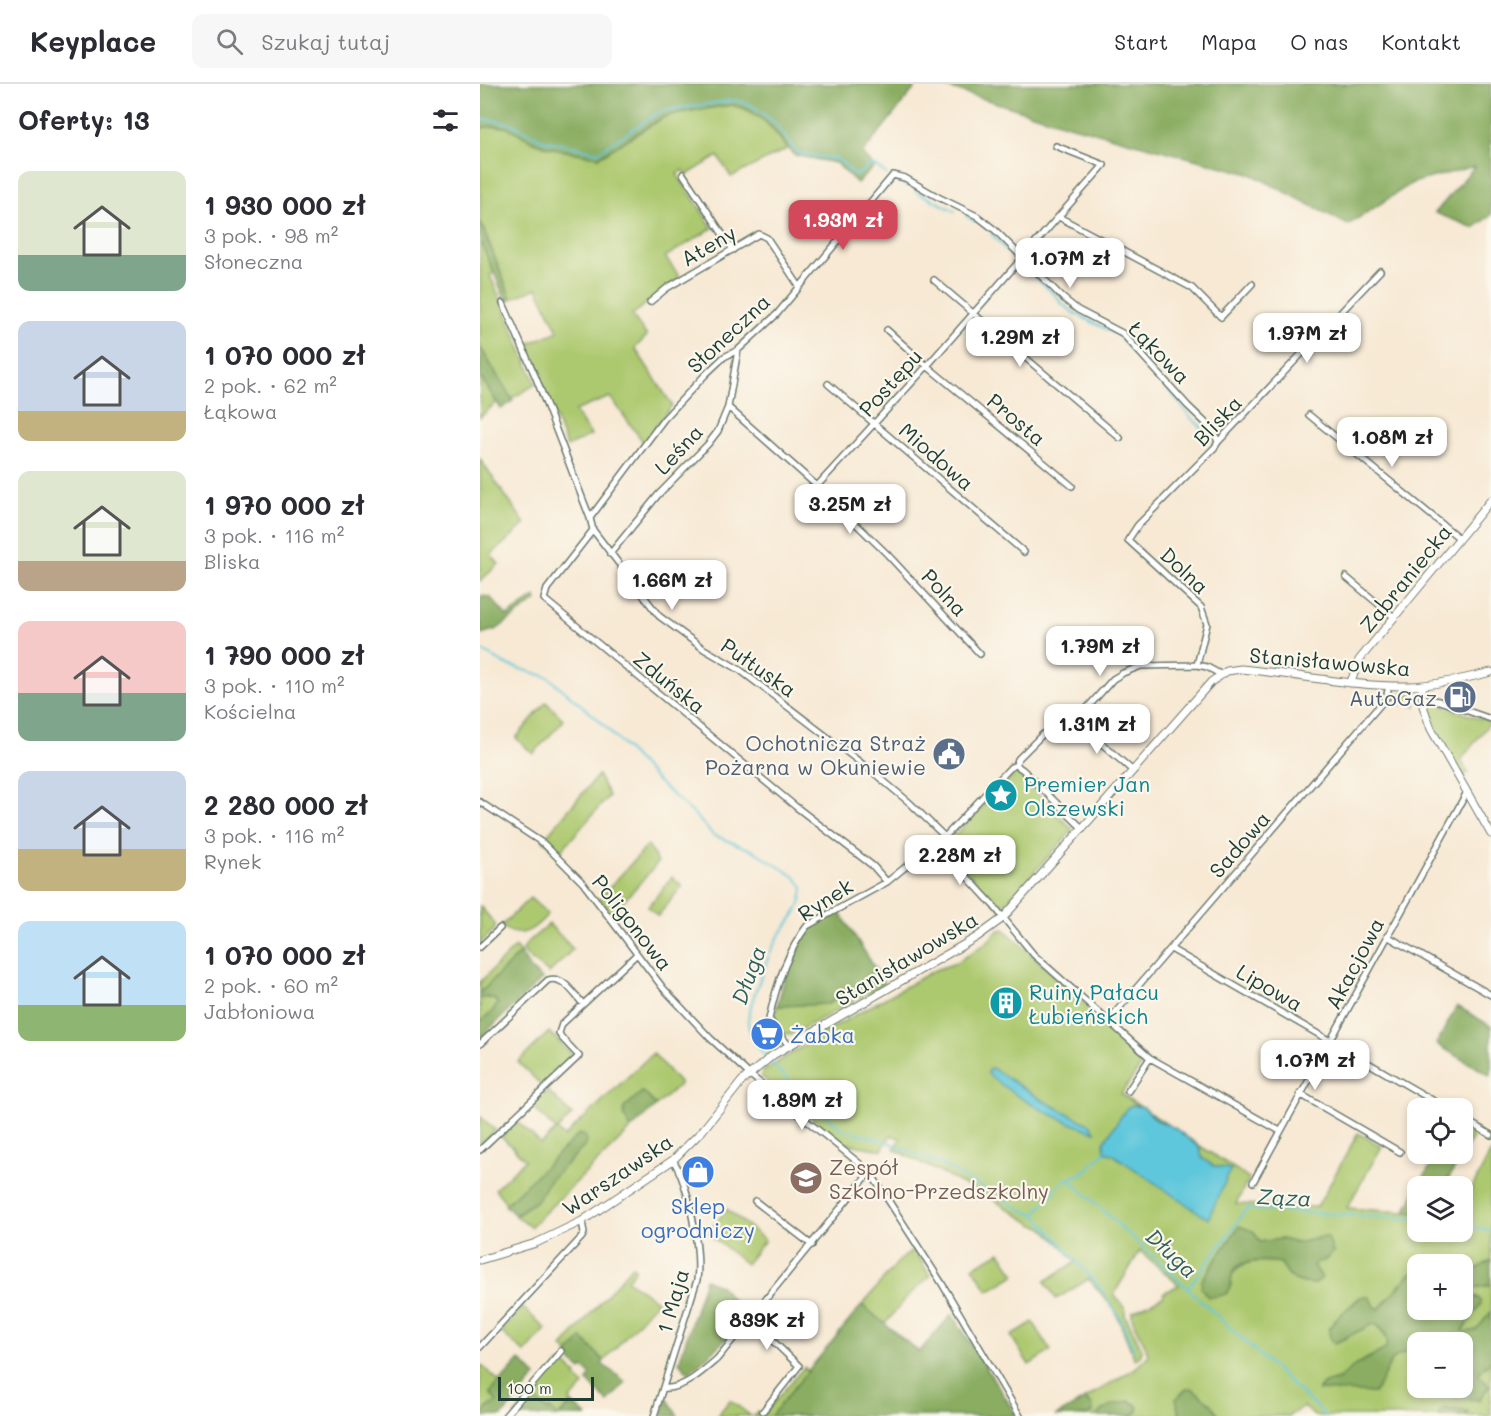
<!DOCTYPE html>
<html lang="pl">
<head>
<meta charset="utf-8">
<style>
  body { margin:0; font-family:Mali,sans-serif; background:#f7f7f7; color:#2b2b33; height:100vh; display:flex; flex-direction:column; font-size:22px; white-space:nowrap }
  * { box-sizing:border-box; margin:0 }
  p { font-size:20px; color:#7c7c81 }
  .icon { flex:none; width:33px; height:33px; fill:none; stroke:currentColor; stroke-width:2; stroke-linecap:round; stroke-linejoin:round }
  .map { position:relative; flex:1; overflow:hidden }
  .sheet { display:flex; flex-direction:column; background:#fff; width:480px }
  .sheet>* { flex:none }
  .fabs { position:absolute; left:927px; top:1014px; display:grid; gap:12px }
  .fabs a { display:grid; place-items:center; width:66px; height:66px; border-radius:12px; background:#fff; box-shadow:0 3px 9px #0003; font-size:30px }
  .scale { position:absolute; left:18px; bottom:15px; width:96px; box-sizing:border-box; padding-left:6px; border:3px solid #1f3d34; border-top:0; font-size:16px; line-height:21px; white-space:nowrap; color:#1f3d34; -webkit-text-stroke:4px #fbf7ec; paint-order:stroke }
  .price { position:absolute; translate:-50% -51px; padding:0 14px; border-radius:12px; background:#fff; color:#222; font-size:20px; line-height:39px; filter:drop-shadow(0 2px 3px #0008) }
  .price::after { content:''; position:absolute; left:50%; top:36px; width:18px; height:14px; margin-left:-9px; background:inherit; clip-path:polygon(0 0,100% 0,50% 100%) }
  .price.active { background:#d1495b; color:#fff }
  ul { padding:0; list-style:none }
  li { display:flex; align-items:center; gap:18px; height:150px; padding:0 18px }
  li span { display:grid; place-items:center; flex:none; width:168px; height:120px; border-radius:12px; color:#555 }
  li>.icon { margin-inline-start:auto }
  span .icon { width:72px; height:72px; fill:#fffc; stroke-width:1 }
  li b { font-size:26px }
  h2 { display:flex; justify-content:space-between; align-items:center; height:72px; padding:0 18px; font-size:26px }
  header { display:flex; align-items:center; gap:36px; box-sizing:border-box; height:84px; padding:0 30px; background:#fff; border-bottom:2px solid #e1e1e2 }
  header strong { font-size:28px }
  nav { display:flex; gap:33px; margin-inline-start:auto; font-size:21px }
  .search { width:420px; height:54px; background:#f7f7f7; display:flex; align-items:center; gap:15px; box-sizing:border-box; padding:0 21px; border-radius:12px; color:#7c7c81; font-size:22px }
  main { display:flex; flex:1; min-height:0 }
  .map>svg:first-child { display:block }
</style>
</head>
<body>
<header>
<strong>Keyplace</strong>
<div class="search"><svg class="icon" aria-label="search" viewBox="0 0 24 24"><circle cx="10" cy="10" r="6"/><path d="M15 15l6 6"/></svg>Szukaj tutaj</div>
<nav><a>Start</a><a>Mapa</a><a>O nas</a><a>Kontakt</a></nav>
</header>
<main>
<section class="sheet">
<h2>Oferty: 13<svg class="icon" aria-label="filters" viewBox="0 0 24 24"><path d="M4 7h16M4 17h16"/><circle cx="9" cy="7" r="2"/><circle cx="15" cy="17" r="2"/></svg></h2>
<ul>
<li><span style="background:linear-gradient(#dfe7d0 70%,#7fa58c 0)"><svg class="icon" aria-label="home" viewBox="0 0 24 24"><path d="M3 11l9-7 9 7M6 9v11h12V9"/></svg></span><div><b>1 930 000 zł</b><p>3 pok. · 98 m²</p><p>Słoneczna</p></div></li>
<li><span style="background:linear-gradient(#c9d6e8 75%,#c2b280 0)"><svg class="icon" aria-label="home" viewBox="0 0 24 24"><path d="M3 11l9-7 9 7M6 9v11h12V9"/></svg></span><div><b>1 070 000 zł</b><p>2 pok. · 62 m²</p><p>Łąkowa</p></div></li>
<li><span style="background:linear-gradient(#dfe7d0 75%,#b9a48a 0)"><svg class="icon" aria-label="home" viewBox="0 0 24 24"><path d="M3 11l9-7 9 7M6 9v11h12V9"/></svg></span><div><b>1 970 000 zł</b><p>3 pok. · 116 m²</p><p>Bliska</p></div></li>
<li><span style="background:linear-gradient(#f6c9c9 60%,#7fa58c 0)"><svg class="icon" aria-label="home" viewBox="0 0 24 24"><path d="M3 11l9-7 9 7M6 9v11h12V9"/></svg></span><div><b>1 790 000 zł</b><p>3 pok. · 110 m²</p><p>Kościelna</p></div></li>
<li><span style="background:linear-gradient(#c9d6e8 65%,#c2b280 0)"><svg class="icon" aria-label="home" viewBox="0 0 24 24"><path d="M3 11l9-7 9 7M6 9v11h12V9"/></svg></span><div><b>2 280 000 zł</b><p>3 pok. · 116 m²</p><p>Rynek</p></div></li>
<li><span style="background:linear-gradient(#bfe0f5 70%,#8fb573 0)"><svg class="icon" aria-label="home" viewBox="0 0 24 24"><path d="M3 11l9-7 9 7M6 9v11h12V9"/></svg></span><div><b>1 070 000 zł</b><p>2 pok. · 60 m²</p><p>Jabłoniowa</p></div></li>
</ul>
</section>
<div class="map">
<svg width="1011" height="1332" viewBox="0 0 1011 1332">
  <rect width="100%" height="100%" fill="#fbf7ec"/>
  <filter id="ink" filterUnits="userSpaceOnUse"><feTurbulence type="fractalNoise" baseFrequency=".0167" numOctaves="2"/><feDisplacementMap in="SourceGraphic" scale="12" xChannelSelector="R" yChannelSelector="G"/><feConvolveMatrix kernelMatrix="1 2 1 2 8 2 1 2 1" color-interpolation-filters="sRGB"/></filter>
  <filter id="wash" filterUnits="userSpaceOnUse"><feTurbulence type="fractalNoise" baseFrequency=".008" numOctaves="4" result="noise"/><feDisplacementMap in="SourceGraphic" scale="24" xChannelSelector="R" yChannelSelector="G"/><feGaussianBlur stdDeviation="1.35" result="paint"/><feColorMatrix in="noise" values="0 0 0 0 0 0 0 0 0 0 0 0 0 0 0 0 0 1.4 0 .05"/><feComposite in="paint" operator="in"/></filter>
  <g filter="url(#wash)">
    <rect width="100%" height="100%" fill="#f7e9d4"/>
    <!-- green -->
    <path fill="#adc96f" stroke="#668352" stroke-width="1.5" fill-rule="evenodd" d="M252 21C281 28 291 42 307 65L251 93 238 72 207 91 203 86 197 90 233 144 185 173 200 193 152 231 167 252 155 264 192 321 164 359 130 313 94 327 111 351 87 363 46 261 78 247 57 204 31 215 0 136V44C35 37 35 52 62 61 80 67 100 69 119 73L184 33 203 28Z
      M0 156 14 189 10 191 56 300 31 315 0 263Z
      M0 292 17 318 0 333Z
      M0 375 45 440 11 471 19 480 0 497Z
      M932 610 935 613 936 622 931 621 932 619 927 615 922 620 913 613 915 611Z
      M66 618 84 636 53 670 36 654Z
      M953 619 1011 638V641H1008L981 676 988 689 982 691 958 649 949 624V621Z
      M537 688 593 746 520 825 465 761Z
      M118 691 129 712 79 769 63 756Z
      M168 761 178 779 131 831 119 815Z
      M192 793 202 802 178 832 168 823Z
      M50 814 68 830C54 846 40 857 21 842Z
      M0 822 15 840V845L0 859Z
      M69 840 93 865 69 889 48 873 43 866 47 859Z
      M524 845 665 976 641 1010 769 1094 756 1120 837 1123 878 1049 902 1062 867 1124 937 1129 938 1148H982L983 1121 1011 1068V1176C1003 1183 993 1186 983 1187L982 1180H938L937 1188 930 1190 899 1225 894 1222 889 1213 879 1214 860 1231 849 1244V1250L855 1259C869 1254 881 1240 897 1240L909 1258 904 1266 880 1278 859 1295 847 1298 839 1305 894 1309C909 1290 905 1268 936 1267H938V1304H942L937 1308 999 1316 1007 1299 999 1292 1001 1286 1011 1277V1332H985L988 1328 963 1325 957 1332H834L824 1322 809 1332H740L731 1320 712 1304 697 1323 700 1332H649L658 1328V1324L654 1319 623 1326 616 1332H606L613 1328 608 1317 605 1315 657 1283 668 1272C667 1256 651 1244 652 1228L684 1212 683 1209 699 1201 660 1167 634 1210 645 1225V1231L662 1265 661 1271 655 1276 635 1226 609 1195 576 1215 565 1197 596 1178 582 1162 562 1143 554 1141 514 1116 414 1065 421 1055 411 1051 402 1066 363 1059 282 993V988L343 949 455 886 476 879 506 859 519 846ZM773 1147 780 1158 801 1155 813 1158H825L842 1153 853 1168 845 1176 832 1181 838 1188 836 1199 834 1200C816 1199 809 1194 801 1179L796 1178C781 1177 761 1176 753 1190Z
      M35 863 40 869 0 909V898Z
      M382 899 393 907 311 951 307 949 305 951 294 937 297 922 348 920Z
      M2 913 13 915 18 920 11 929 0 938V915Z
      M69 948 91 969V974L62 1002 38 978Z
      M173 969 200 1000 176 1022 166 1010 162 1008 144 1024 143 1028 151 1045 50 1143 35 1131 41 1129 69 1097 105 1062 99 1050 27 1120 15 1105 45 1076 21 1052 37 1037 61 1060 76 1046 52 1022 68 1007 92 1031 77 1046 84 1053Z
      M0 1032 15 1046 0 1061Z
      M995 1045 997 1046 985 1067 983 1066 982 1048 990 1050Z
      M247 1125 285 1156 266 1180 227 1149Z
      M434 1165 450 1192 428 1212 405 1240 382 1221 418 1178Z
      M520 1168 535 1191 508 1207 493 1183Z
      M152 1182 156 1185 147 1196 177 1217 124 1277 102 1254 89 1269 82 1263Z
      M1011 1201V1228L996 1246 985 1248 983 1246 998 1213 990 1211V1207L993 1204Z
      M42 1223 66 1245 45 1269 21 1248Z
      M553 1238 571 1267 549 1281 531 1252Z
      M80 1279H84L97 1291 95 1293 104 1301 90 1316 92 1319 78 1332 70 1325 68 1327 54 1314 53 1310Z
      M0 1280 20 1298 10 1309 17 1318 6 1325 1 1332Z
      M324 1283 328 1287 291 1332H273L277 1327 283 1331Z
      M250 1316 271 1332H237Z"/>
    <!-- forest -->
    <path fill="#8aad62" stroke="#54754b" stroke-width="1.5" d="M0 0H438L382 70 394 83 377 99 356 79 314 71 294 46 279 32 266 25 252 21 203 28 184 33 119 73C100 69 80 67 62 61 35 52 35 37 0 44Z
      M455 0H1011V131L994 144 955 129 995 82 932 99 868 141 773 91 585 40Z
      M0 136 31 215 26 217 0 156Z
      M0 263 33 317 21 325 0 292Z
      M0 512 10 513 27 532 55 513 57 516 17 545 1 550Z
      M359 827 405 900 393 907 382 899 348 920 297 922C305 893 311 862 334 841 341 835 351 831 359 827Z
      M40 869 51 885 62 895 0 954V938L11 929 18 920C15 913 6 912 0 915V909Z
      M977 922 1011 942V992L956 960Z
      M162 1008 166 1010 176 1022 151 1045 144 1032V1024Z
      M99 1050 105 1052 107 1056 105 1062 69 1097 58 1116 35 1131 25 1121Z
      M983 1066 985 1067 964 1102H939L957 1070H982Z
      M937 1105V1129L925 1127Z
      M759 1142 773 1147 780 1158 801 1155 818 1159 842 1153H848L853 1168 845 1176 833 1181 841 1192V1195L834 1200C813 1198 811 1196 801 1179L796 1178C786 1177 765 1176 757 1183 743 1197 764 1212 728 1213L721 1204 722 1196Z
      M1011 1176V1201L993 1204 990 1207V1211L1001 1216V1220L983 1246 985 1248 996 1246 1011 1228V1277L1001 1286 999 1292 1009 1302 999 1316 935 1312 942 1304H982V1258H938L937 1267C905 1267 910 1289 894 1309L839 1306 843 1300 859 1295 874 1282 904 1266C912 1257 903 1242 893 1240L855 1259 851 1256C844 1237 869 1226 879 1214L884 1212 889 1213 894 1222 899 1225 930 1190 937 1188 938 1226H982L983 1187 998 1184Z
      M225 1195 241 1202 252 1216 269 1231 259 1243 209 1289 199 1278Z
      M382 1221 439 1268 472 1230 537 1332H291Z
      M102 1254 124 1277 122 1280 146 1298 128 1318 107 1297 111 1291 103 1284 101 1286 88 1275 87 1271Z
      M40 1276 56 1292 22 1332H1L6 1325 17 1318 10 1309Z
      M712 1304 731 1320 740 1332H700L696 1315 706 1305Z
      M53 1310 54 1314 68 1327 70 1325 78 1332H34Z
      M187 1314 198 1332H182Z
      M605 1315 612 1322 613 1328 606 1332H576Z
      M649 1317 657 1321 658 1327 649 1332H616L632 1321Z
      M92 1319 107 1332H80Z
      M963 1325 988 1327 985 1332H957Z"/>
    <!-- water -->
    <path fill="#5fc7db" stroke="#3f8288" stroke-width="1.5" d="M509 984H512L562 1016 611 1041 615 1048C576 1035 539 1017 508 990Z
      M652 1021 663 1023 677 1036 695 1044 720 1064 722 1074 734 1082 751 1085 728 1135 632 1070 625 1068 624 1058 646 1025Z"/>
    <g fill="none" stroke-linecap="round" stroke-linejoin="round">
      <!-- stream -->
      <path stroke="#5fc7db" stroke-width="2" d="M0 36H14L32 40 62 56 118 68 181 27 255 16 271 21 294 38 317 69 355 75 360 77 374 91H378L389 81 395 82 407 90
        M415 95 428 103
        M435 107 475 127
        M486 132 495 138
        M511 149 535 176
        M542 181 576 212 581 219 594 229 638 251 691 309 711 334 728 349
        M0 565 24 580 68 593 119 636 177 697 213 729 233 751 274 767 315 793 323 803C321 828 312 833 299 852 291 864 266 928 268 940 270 952 278 964 286 973
        M290 977 331 1020 364 1046 403 1056 466 1083 544 1127 555 1130 584 1096 589 1095 846 1332
        M589 1095 603 1089 625 1068
        M556 1131 621 1205 639 1232 655 1268
        M982 1142 1011 1146
        M708 1204 759 1136 761 1131 767 1125 938 1135"/>
    </g>
  </g>
  <g filter="url(#ink)">
    <g fill="none" stroke-linecap="round" stroke-linejoin="round">
      <!-- street casing -->
      <g stroke="#6b796c" stroke-width="8">
        <path id="street" d="M203 90 253 166
          M579 133 712 204 741 233 772 200
          M454 196 640 354
          M170 218 187 204 279 150 287 154 319 202
          M23 219 56 294 110 434 113 446 179 532 224 565 260 586 394 689 430 719 464 752
          M407 246 447 282 592 402
          M348 300 544 468
          M248 323 337 402 407 470 500 570
          M829 331 979 454
          M337 402 447 282 624 81 576 62
          M110 434 184 335 226 290 244 273 258 266 297 230 413 91 425 94 458 113 497 132 515 146 583 214 598 226 642 249 708 322 733 346 738 358
          M113 446 67 505 64 515 315 722 393 782 407 798
          M130 470 178 411 228 360 238 347 248 323 258 266
          M866 493 914 533
          M717 581 727 540 721 523 648 456 658 441 735 363 738 358 900 187
          M942 614 959 617 1011 635
          M596 637 653 687
          M536 681 538 675 563 650 578 652 584 650 633 595 643 589 661 582 717 581 727 583 740 590
          M536 681 543 686 603 745
          M0 718 64 760 103 799 183 904 230 954 269 990 390 1088 461 1198 540 1332
          M459 759 468 772 513 821 554 871 670 974 800 1047
          M907 852 1011 911
          M0 863 20 844
          M691 865 966 1024
          M628 937 906 614 909 602
          M0 960 68 896C83 891 94 910 103 920
          M309 962 289 935C296 902 307 868 327 842L407 798 456 758 459 759 531 683 536 681
          M648 1007 670 974
          M820 1010 920 1068
          M982 1034 1011 1051
          M0 1066 99 972 81 953 79 949 82 940 157 870
          M773 1098 987 708
          M275 1117 332 1161
          M271 1236 319 1282 283 1327
          M0 1263 102 1153 104 1149 102 1137
          M183 1304C203 1306 223 1287 237 1275L390 1088
          M25 1332 81 1267
          M174 1332 217 1196C221 1167 209 1100 193 1076"/>
      </g>
      <!-- secondary casing -->
      <g stroke="#6b796c" stroke-width="9">
        <path id="secondary" d="M871 598 879 576 1011 416
          M942 601 943 622 951 645 1011 750
          M0 1176 56 1159 102 1137 193 1076 222 1047 262 997 293 971 497 853 523 834 538 817 731 598 747 587 761 585C817 590 873 603 930 602 958 601 984 595 1011 588"/>
      </g>
      <!-- street -->
      <use href="#street" stroke="#fff" stroke-width="5"/>
      <!-- secondary -->
      <use href="#secondary" stroke="#fff" stroke-width="7"/>
    </g>
  </g>
  <!-- icons -->
  <defs>
    <g id="fuel-disc" transform="scale(1.725)"><circle r="9.5" fill="#5c6f8a" stroke="#fbf7ec"/><path d="M-5.5-6h7V0h2V4h1.3V-2.5L3-4.5l.8-.8L6-3V5H2.5V1h-1V6h-7ZM-4.2-4.7v3.2H.2V-4.7Z" fill="#fff"/></g>
    <g id="civic-disc" transform="scale(1.725)"><circle r="9.5" fill="#5c6f8a" stroke="#fbf7ec"/><path d="M-.6-6.5H3V-4.5H.6V-3L4-1V1h2V6H-6V1h2V-1L-.6-3ZM-1.2 2.5V6h2.4V2.5Z" fill="#fff"/></g>
    <g id="sight-disc" transform="scale(1.725)"><circle r="9.5" fill="#0f9aa8" stroke="#fbf7ec"/><path d="M0-6L1.8-2.2L6-1.7L2.9 1.2L3.7 5.4L0 3.3L-3.7 5.4L-2.9 1.2L-6-1.7L-1.8-2.2Z" fill="#fff"/></g>
    <g id="building-disc" transform="scale(1.725)"><circle r="9.5" fill="#0f9aa8" stroke="#fbf7ec"/><path d="M-4-6H4V6H1V3H-1V6H-4ZM-2.5-4.3h1.7v1.8h-1.7ZM.8-4.3h1.7v1.8H.8ZM-2.5-1h1.7V.8h-1.7ZM.8-1h1.7V.8H.8Z" fill="#fff"/></g>
    <g id="supermarket-disc" transform="scale(1.725)"><circle r="9.5" fill="#3f7fe0" stroke="#fbf7ec"/><path d="M-6-5.5h2.5l.6 2H6L4.5 2H-2.5L-4.4-4H-6ZM-1.5 3.2a1.3 1.3 0 1 0 .1 0ZM3 3.2a1.3 1.3 0 1 0 .1 0Z" fill="#fff"/></g>
    <g id="shop-disc" transform="scale(1.725)"><circle r="9.5" fill="#3f7fe0" stroke="#fbf7ec"/><path d="M-5-2.5h2.3a2.7 3.5 0 0 1 5.4 0H5L5.5 6h-11ZM-1.5-2.5h3a1.5 2.3 0 0 0-3 0Z" fill="#fff"/></g>
    <g id="school-disc" transform="scale(1.725)"><circle r="9.5" fill="#8d6e63" stroke="#fbf7ec"/><path d="M0-5L7-2L0 1L-7-2ZM-4 1L0 2.5L4 1V4Q0 6-4 4Z" fill="#fff"/></g>
  </defs>
  <g fill-rule="evenodd">
    <use href="#fuel-disc" x="980" y="613"/>
    <use href="#civic-disc" x="469" y="670"/>
    <use href="#sight-disc" x="521" y="711"/>
    <use href="#building-disc" x="526" y="919"/>
    <use href="#supermarket-disc" x="287" y="950"/>
    <use href="#shop-disc" x="218" y="1088"/>
    <use href="#school-disc" x="326" y="1094"/>
  </g>
  <g text-anchor="middle" dominant-baseline="central" stroke-width="4.5" stroke-linejoin="round" paint-order="stroke">
    <!-- street labels -->
    <g font-size="21" fill="#1f3d34" stroke="#fbf7ec">
      <text transform="translate(228 161) rotate(-30)">Ateny</text>
      <text transform="translate(248 249) rotate(-43)">Słoneczna</text>
      <text transform="translate(680 268) rotate(46)">Łąkowa</text>
      <text transform="translate(410 298) rotate(-48)">Postępu</text>
      <text transform="translate(537 335) rotate(40)">Prosta</text>
      <text transform="translate(737 336) rotate(-47)">Bliska</text>
      <text transform="translate(198 365) rotate(-47)">Leśna</text>
      <text transform="translate(457 372) rotate(41)">Miodowa</text>
      <text transform="translate(705 486) rotate(43)">Dolna</text>
      <text transform="translate(925 494) rotate(-51)">Zabraniecka</text>
      <text transform="translate(465 508) rotate(47)">Polna</text>
      <text transform="translate(850 577) rotate(5)">Stanisławowska</text>
      <text transform="translate(279 583) rotate(35)">Pułtuska</text>
      <text transform="translate(190 598) rotate(39)">Zduńska</text>
      <text transform="translate(759 760) rotate(-49)">Sadowa</text>
      <text transform="translate(345 815) rotate(-32)">Rynek</text>
      <text transform="translate(153 838) rotate(52)">Poligonowa</text>
      <text transform="translate(426 874) rotate(-31)">Stanisławowska</text>
      <text transform="translate(874 879) rotate(-62)">Akacjowa</text>
      <text transform="translate(790 903) rotate(30)">Lipowa</text>
      <text transform="translate(137 1090) rotate(-34)">Warszawska</text>
      <text transform="translate(192 1217) rotate(-74)">1 Maja</text>
    </g>
    <!-- service labels -->
    <g font-size="21" fill="#4e5e75" stroke="#fbf7ec" text-anchor="end">
      <text x="957" y="613">AutoGaz</text>
      <text x="446" y="658">Ochotnicza Straż<tspan x="446" dy="24">Pożarna w Okuniewie</tspan></text>
    </g>
    <!-- culture labels -->
    <g font-size="21" fill="#0d838f" stroke="#fbf7ec" text-anchor="start">
      <text x="544" y="699">Premier Jan<tspan x="544" dy="24">Olszewski</tspan></text>
      <text x="549" y="907">Ruiny Pałacu<tspan x="549" dy="24">Łubieńskich</tspan></text>
    </g>
    <!-- shop labels -->
    <g font-size="21" fill="#366cbe" stroke="#fbf7ec" text-anchor="start">
      <text x="310" y="950">Żabka</text>
      <text x="218" y="1121" text-anchor="middle">Sklep<tspan x="218" dy="24">ogrodniczy</tspan></text>
    </g>
    <!-- education labels -->
    <g font-size="21" fill="#785e54" stroke="#fbf7ec" text-anchor="start">
      <text x="349" y="1082">Zespół<tspan x="349" dy="24">Szkolno-Przedszkolny</tspan></text>
    </g>
    <!-- water labels -->
    <g font-size="22" font-style="italic" fill="#2f605e" stroke="#fbf7ec">
      <text transform="translate(268 891) rotate(-70)">Długa</text>
      <text transform="translate(804 1113) rotate(2)">Ząza</text>
      <text transform="translate(692 1169) rotate(43)">Długa</text>
    </g>
  </g>
</svg>
<div class="fabs">
<a><svg class="icon" aria-label="locate" viewBox="0 0 24 24"><circle cx="12" cy="12" r="6"/><path d="M12 2v4M12 18v4M2 12h4M18 12h4"/></svg></a>
<a><svg class="icon" aria-label="layers" viewBox="0 0 24 24"><path d="M12 4l9 5-9 5-9-5zM3 14l9 5 9-5"/></svg></a>
<a>+</a>
<a>−</a>
</div>
<div class="scale">100 m</div>
<b class="price active" style="left:363px;top:167px">1.93M zł</b>
<b class="price" style="left:590px;top:205px">1.07M zł</b>
<b class="price" style="left:827px;top:280px">1.97M zł</b>
<b class="price" style="left:540px;top:284px">1.29M zł</b>
<b class="price" style="left:912px;top:384px">1.08M zł</b>
<b class="price" style="left:370px;top:451px">3.25M zł</b>
<b class="price" style="left:192px;top:527px">1.66M zł</b>
<b class="price" style="left:620px;top:593px">1.79M zł</b>
<b class="price" style="left:617px;top:671px">1.31M zł</b>
<b class="price" style="left:480px;top:802px">2.28M zł</b>
<b class="price" style="left:835px;top:1007px">1.07M zł</b>
<b class="price" style="left:322px;top:1047px">1.89M zł</b>
<b class="price" style="left:287px;top:1267px">839K zł</b>
</div>
</main>
</body>
</html>
